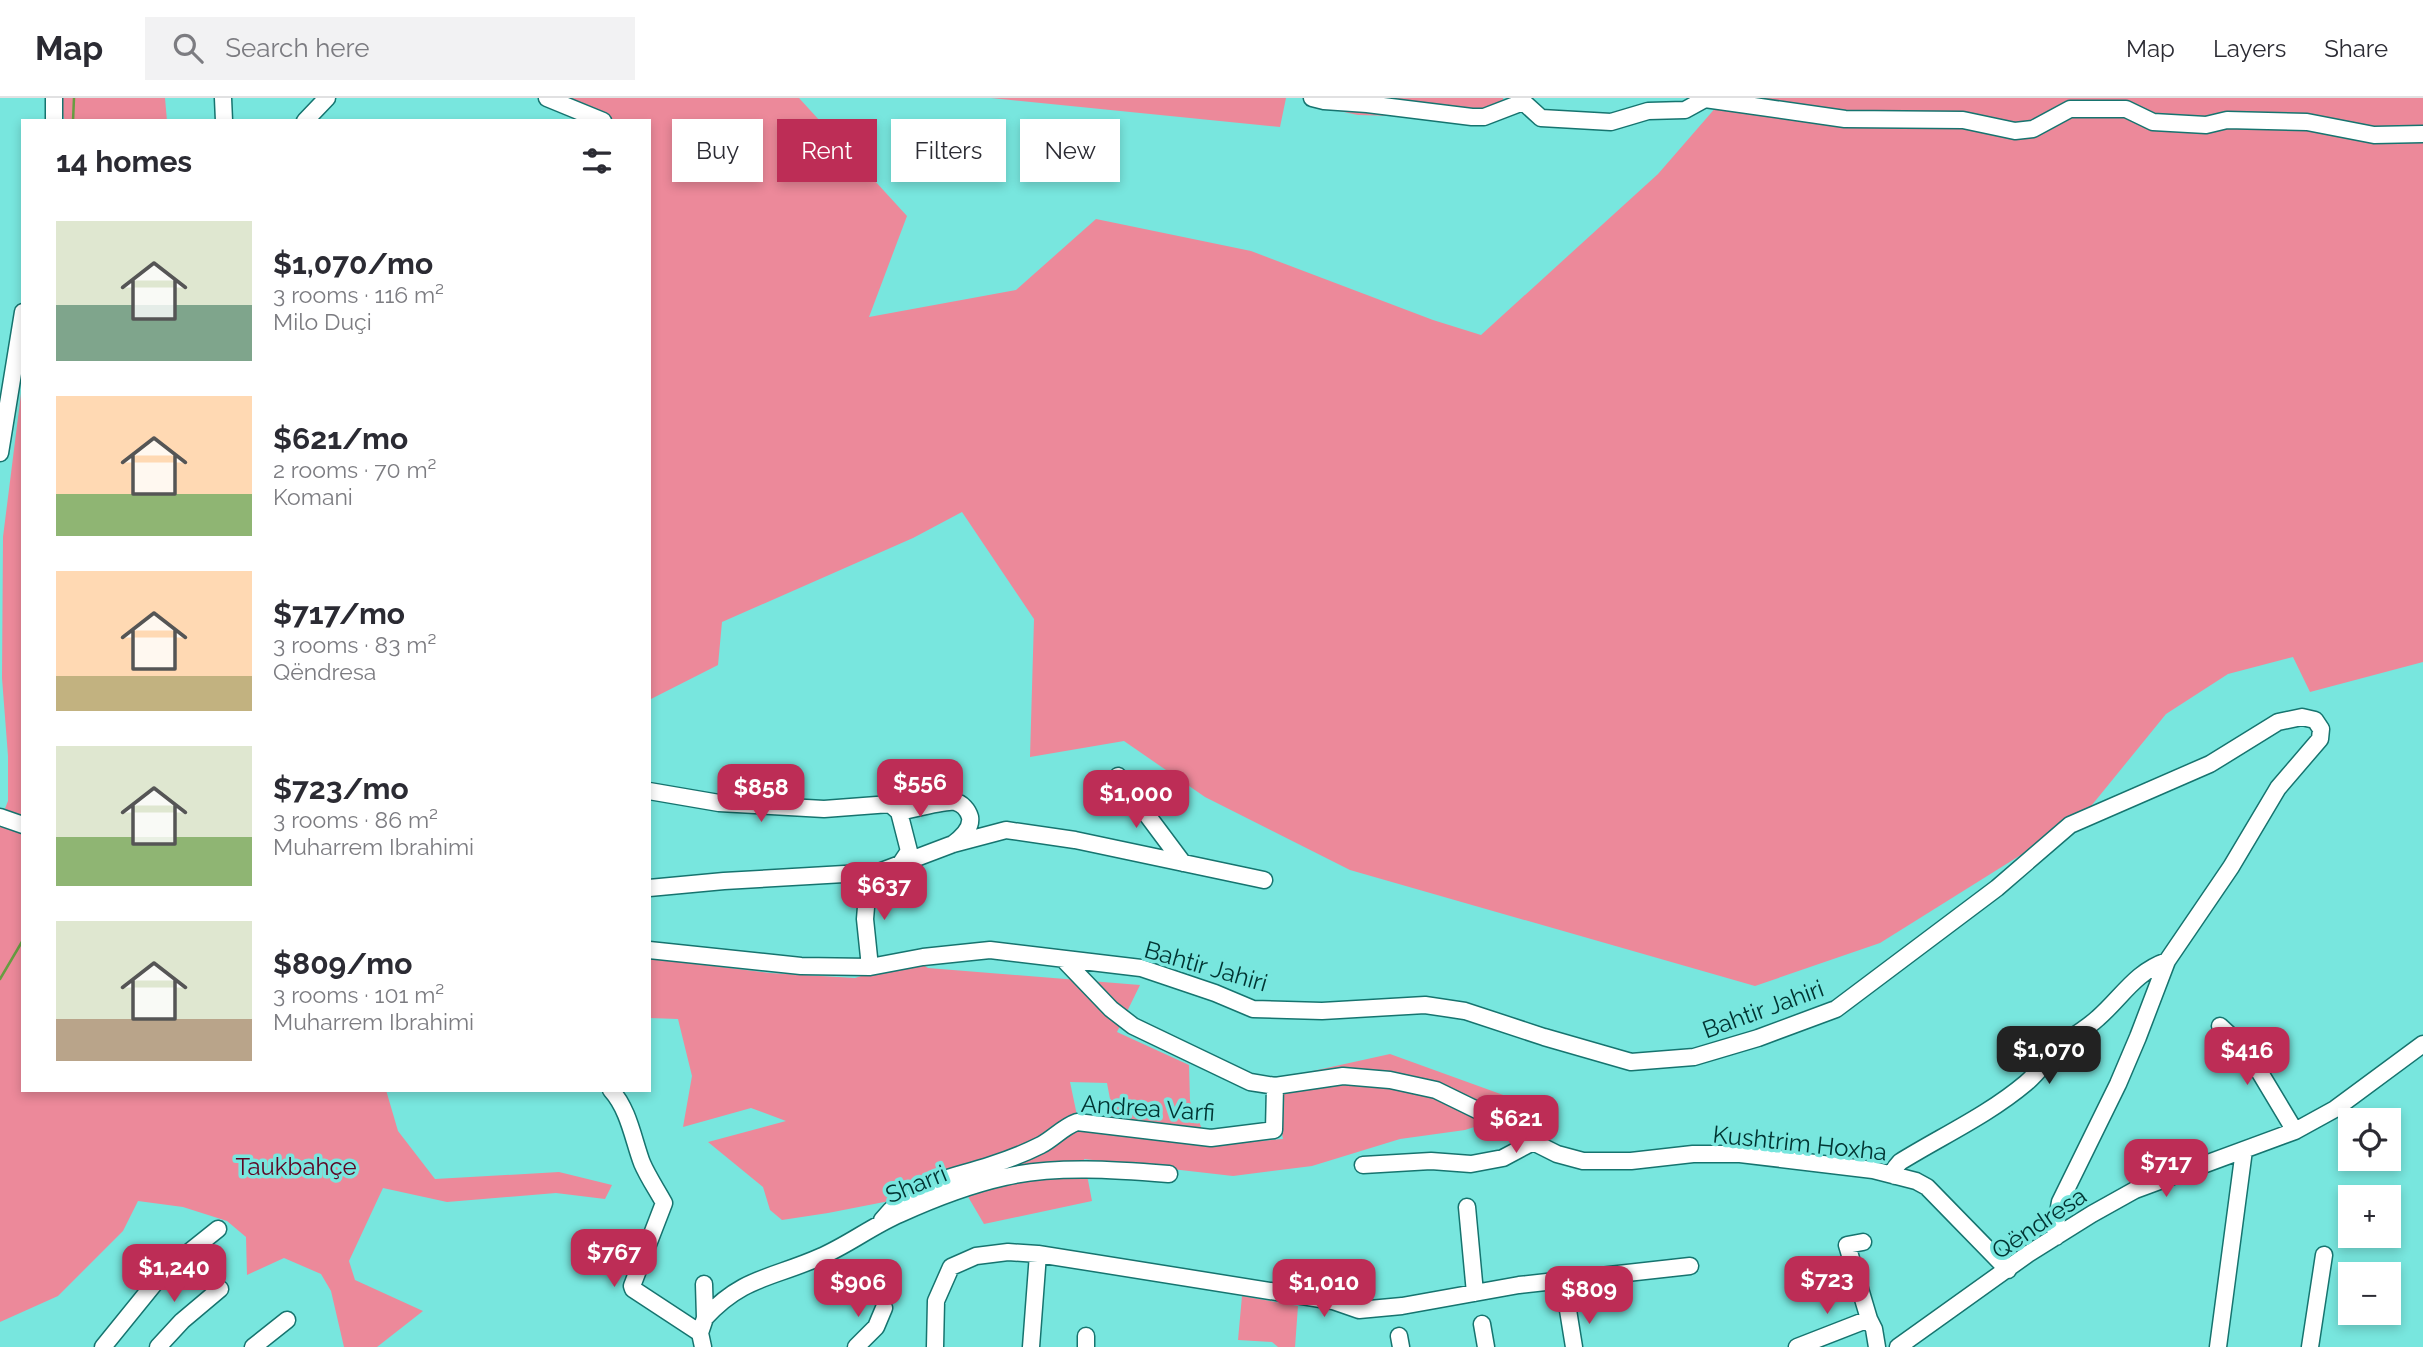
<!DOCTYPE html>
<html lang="en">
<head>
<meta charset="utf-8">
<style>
  body { margin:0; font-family:Raleway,sans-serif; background:#f2f2f3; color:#2b2b33; height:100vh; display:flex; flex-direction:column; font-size:26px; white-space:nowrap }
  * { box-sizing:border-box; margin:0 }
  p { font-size:23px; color:#7c7c81 }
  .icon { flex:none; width:38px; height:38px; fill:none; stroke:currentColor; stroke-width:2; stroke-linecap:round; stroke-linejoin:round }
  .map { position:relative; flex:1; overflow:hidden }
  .sheet { position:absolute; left:21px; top:21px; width:630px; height:973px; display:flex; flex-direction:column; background:#fff; border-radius:0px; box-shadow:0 4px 10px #0003 }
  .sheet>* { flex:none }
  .guide { position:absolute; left:672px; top:21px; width:665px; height:63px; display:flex; gap:14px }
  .tools { position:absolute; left:2338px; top:1010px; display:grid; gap:14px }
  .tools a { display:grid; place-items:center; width:63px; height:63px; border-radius:0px; background:#fff; box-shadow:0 4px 10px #0003; font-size:35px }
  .price { position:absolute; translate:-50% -60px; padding:0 16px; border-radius:14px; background:#bd2d56; color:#fff; font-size:23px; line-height:46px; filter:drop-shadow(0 2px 4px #0008) }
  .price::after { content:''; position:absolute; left:50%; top:42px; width:21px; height:16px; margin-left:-10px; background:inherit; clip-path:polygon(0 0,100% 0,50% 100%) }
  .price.on { background:#222; color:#fff }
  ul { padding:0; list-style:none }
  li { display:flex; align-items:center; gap:21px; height:175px; padding:0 35px }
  li span { display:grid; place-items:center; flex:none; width:196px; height:140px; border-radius:0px; color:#555 }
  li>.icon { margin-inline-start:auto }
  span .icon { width:84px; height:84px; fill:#fffc; stroke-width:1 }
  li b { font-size:30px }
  h2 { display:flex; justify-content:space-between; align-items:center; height:84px; padding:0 35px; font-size:30px }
  .pill { padding:0 24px; border-radius:0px; background:#fff; box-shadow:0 4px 10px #0003; font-size:24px; line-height:63px }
  .pill.on { background:#bd2d56; color:#fff }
  header { display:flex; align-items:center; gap:42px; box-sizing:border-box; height:98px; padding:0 35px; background:#fff; border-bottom:2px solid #e1e1e2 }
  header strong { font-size:33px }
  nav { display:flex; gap:38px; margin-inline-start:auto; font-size:24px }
  .search { width:490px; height:63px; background:#f2f2f3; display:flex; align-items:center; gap:18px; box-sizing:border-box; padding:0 24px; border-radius:0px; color:#7c7c81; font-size:26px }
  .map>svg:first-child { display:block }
</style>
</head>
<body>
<header>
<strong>Map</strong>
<div class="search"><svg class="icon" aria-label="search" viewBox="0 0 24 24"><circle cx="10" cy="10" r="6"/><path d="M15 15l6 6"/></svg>Search here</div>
<nav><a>Map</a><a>Layers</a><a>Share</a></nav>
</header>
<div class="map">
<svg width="2423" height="1249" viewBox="0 0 2423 1249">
  <rect width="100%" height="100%" fill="#78e6de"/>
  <!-- green -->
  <path fill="#ec899a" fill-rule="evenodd" d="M57 0H165L167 23H65Z
    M557 0H799L907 118 869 219 1016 192 1096 121 1251 153 1433 222 1481 237 1658 76 1724 0H2423V564L2310 594 2293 559 2228 576 2166 616 2083 718 1880 845 1755 888 1350 772 1205 699 1124 643 1030 659 1034 521 962 414 913 440 722 524 718 567 649 602V23H609Z
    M991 0H1286L1280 29Z
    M1302 0H1503V3L1468 20 1358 17 1320 9Z
    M23 280V992H386L398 1033 435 1081 559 1074 612 1087 605 1101 556 1095 447 1104 383 1090 349 1163 355 1182 423 1213 377 1249H344L331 1193 321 1176 284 1160 247 1177 246 1139 227 1123 183 1109 138 1103 123 1133 58 1198 0 1224V723L8 703V658L2 580 3 439Z
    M650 860 770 875 855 880 914 861 928 870 1140 887 1117 934 1189 967 1190 1003 1209 1047 1283 1041 1272 982 1390 956 1536 1009 1465 1032 1400 1041 1312 1068 1233 1078 1084 1061 1092 1103 984 1126 957 1080 920 1097 828 1115 782 1122 770 1112 763 1089 708 1044 786 1023 751 1010 683 1029 692 978 678 921 649 920ZM1070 984 1107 985 1113 1017 1079 1027Z
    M1242 1198 1298 1208 1295 1249H1278L1272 1244 1238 1242Z"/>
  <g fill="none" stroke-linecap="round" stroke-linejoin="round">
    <!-- stream -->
    <path stroke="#679d41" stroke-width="2.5" d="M73 23 74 0
      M0 881 23 842"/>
    <!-- minor casing -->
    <g stroke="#16746f" stroke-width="19">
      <path id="minor" d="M223 0 224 23
        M547 0 603 23
        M1312 0 1324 3 1367 6 1472 19H1484L1523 4
        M1519 0 1541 20 1611 24 1648 13 1685 12 1705 1 1845 21 1963 22 2015 33 2033 31 2070 11H2126L2153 24 2206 27 2227 22 2307 24 2374 37 2423 36
        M54 23V0
        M305 23 327 0
        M0 355 23 214
        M1118 678 1183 765
        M649 693 719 705 824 711 890 706 899 714 909 753 901 765
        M899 714C911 712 945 702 955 704 962 705 968 712 970 719 972 730 961 740 953 746
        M0 719 23 727
        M649 790 724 783 879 774 953 746 1006 732 1075 742 1264 782
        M649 852 801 868 870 869 923 859 990 852 1141 870 1215 895 1253 911 1322 913 1425 907 1465 913 1544 939 1631 964 1694 959 1758 940 1836 911 1997 790 2070 727 2210 666 2278 624 2302 619 2315 622 2321 631 2320 641 2278 690 2231 769 2167 863 2138 939 2118 986 2060 1104 2055 1131 2056 1139
        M1063 861 1111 911 1133 928 1250 984 1275 988 1343 978 1390 982 1436 992 1479 1013 1521 1038 1557 1056 1583 1063H1631L1693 1056H1740L1873 1072 1916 1083 1927 1089 2008 1172
        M870 869 865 821 867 797 879 774
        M2220 928 2247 953 2295 1033
        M611 992C629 1012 633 1041 642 1065 648 1079 657 1092 664 1105L632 1188 633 1191 700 1235
        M1363 1067 1431 1063 1471 1066 1503 1060 1533 1044
        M1895 1078V1070L1900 1064C1942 1038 1988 1017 2026 985 2039 974 2048 960 2059 949 2071 939 2086 931 2098 920 2122 899 2135 874 2167 863
        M1467 1109 1475 1195
        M882 1122C914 1083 946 1082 991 1067 1007 1062 1025 1055 1041 1047 1054 1040 1063 1029 1077 1024L1211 1040 1274 1032 1275 988
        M1863 1144 1847 1147 1869 1221 1874 1231 1877 1249
        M1568 1212 1574 1249
        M705 1220C742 1179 773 1180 820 1159 848 1147 872 1128 900 1116 933 1101 969 1087 1005 1079 1055 1067 1118 1072 1169 1076
        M1482 1226 1486 1249
        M1086 1238V1249
        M1399 1238 1401 1249
        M103 1249 163 1175 218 1131
        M158 1249 182 1223 220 1191
        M253 1249 287 1222
        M703 1249 700 1235 705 1220 704 1186
        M856 1249 876 1229 884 1210
        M935 1249 936 1203 951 1169 976 1158 1008 1154 1038 1156 1333 1203 1359 1212 1402 1208 1519 1187 1690 1168
        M1031 1249 1038 1156
        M1797 1249 1869 1221
        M1898 1249 2028 1156 2092 1116 2135 1092 2295 1033 2335 1011 2423 946
        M2218 1249 2244 1052
        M2310 1249 2324 1157"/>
    </g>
    <!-- minor -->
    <use href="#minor" stroke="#fff" stroke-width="16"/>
  </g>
  <g text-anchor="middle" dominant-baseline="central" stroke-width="7" stroke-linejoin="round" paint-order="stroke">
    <!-- street labels -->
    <g font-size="24" fill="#003432" stroke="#78e6de">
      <text transform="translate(1206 868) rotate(16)">Bahtir Jahiri</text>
      <text transform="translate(1763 911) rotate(-20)">Bahtir Jahiri</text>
      <text transform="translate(1148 1010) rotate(4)">Andrea Varfi</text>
      <text transform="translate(1800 1045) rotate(6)">Kushtrim Hoxha</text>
      <text transform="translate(916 1086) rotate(-22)">Sharri</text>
      <text transform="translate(2039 1125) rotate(-34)">Qëndresa</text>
    </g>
    <!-- park labels -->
    <g font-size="24" fill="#5e0523" stroke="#78e6de">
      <text x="296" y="1068">Taukbahçe</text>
    </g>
  </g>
</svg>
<div class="tools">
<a><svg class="icon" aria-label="locate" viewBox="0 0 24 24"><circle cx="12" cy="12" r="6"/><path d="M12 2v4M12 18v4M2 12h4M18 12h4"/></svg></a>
<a>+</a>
<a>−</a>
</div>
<b class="price" style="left:920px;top:721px">$556</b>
<b class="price" style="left:761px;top:726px">$858</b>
<b class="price" style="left:1136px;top:732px">$1,000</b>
<b class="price" style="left:884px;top:824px">$637</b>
<b class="price on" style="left:2049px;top:988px">$1,070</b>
<b class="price" style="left:2247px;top:989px">$416</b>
<b class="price" style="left:1516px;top:1057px">$621</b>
<b class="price" style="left:2166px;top:1101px">$717</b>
<b class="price" style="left:614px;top:1191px">$767</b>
<b class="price" style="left:174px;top:1206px">$1,240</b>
<b class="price" style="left:1827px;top:1218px">$723</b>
<b class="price" style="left:858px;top:1221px">$906</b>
<b class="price" style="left:1324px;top:1221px">$1,010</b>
<b class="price" style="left:1589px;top:1228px">$809</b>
<div class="guide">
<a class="pill">Buy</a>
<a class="pill on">Rent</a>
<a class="pill">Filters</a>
<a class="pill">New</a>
</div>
<section class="sheet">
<h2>14 homes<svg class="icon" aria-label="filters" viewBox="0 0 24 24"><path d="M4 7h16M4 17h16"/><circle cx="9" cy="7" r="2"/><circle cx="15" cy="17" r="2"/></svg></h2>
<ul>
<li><span style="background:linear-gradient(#dfe7d0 60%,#7fa58c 0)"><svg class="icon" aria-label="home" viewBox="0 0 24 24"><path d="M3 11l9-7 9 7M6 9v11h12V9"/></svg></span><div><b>$1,070/mo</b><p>3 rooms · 116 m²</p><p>Milo Duçi</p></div></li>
<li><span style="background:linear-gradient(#ffd9b3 70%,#8fb573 0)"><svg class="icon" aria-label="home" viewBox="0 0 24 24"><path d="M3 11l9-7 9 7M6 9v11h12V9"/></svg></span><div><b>$621/mo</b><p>2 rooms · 70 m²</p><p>Komani</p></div></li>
<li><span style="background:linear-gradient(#ffd9b3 75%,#c2b280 0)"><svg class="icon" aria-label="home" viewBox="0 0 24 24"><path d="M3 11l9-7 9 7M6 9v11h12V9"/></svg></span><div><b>$717/mo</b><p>3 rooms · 83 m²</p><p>Qëndresa</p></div></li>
<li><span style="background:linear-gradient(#dfe7d0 65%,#8fb573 0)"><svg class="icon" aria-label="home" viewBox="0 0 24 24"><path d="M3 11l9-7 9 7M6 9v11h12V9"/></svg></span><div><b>$723/mo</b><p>3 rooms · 86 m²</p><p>Muharrem Ibrahimi</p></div></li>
<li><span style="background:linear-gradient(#dfe7d0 70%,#b9a48a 0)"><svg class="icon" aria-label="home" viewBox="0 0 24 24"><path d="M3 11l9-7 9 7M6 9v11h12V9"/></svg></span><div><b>$809/mo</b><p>3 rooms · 101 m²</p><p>Muharrem Ibrahimi</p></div></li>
</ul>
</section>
</div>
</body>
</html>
